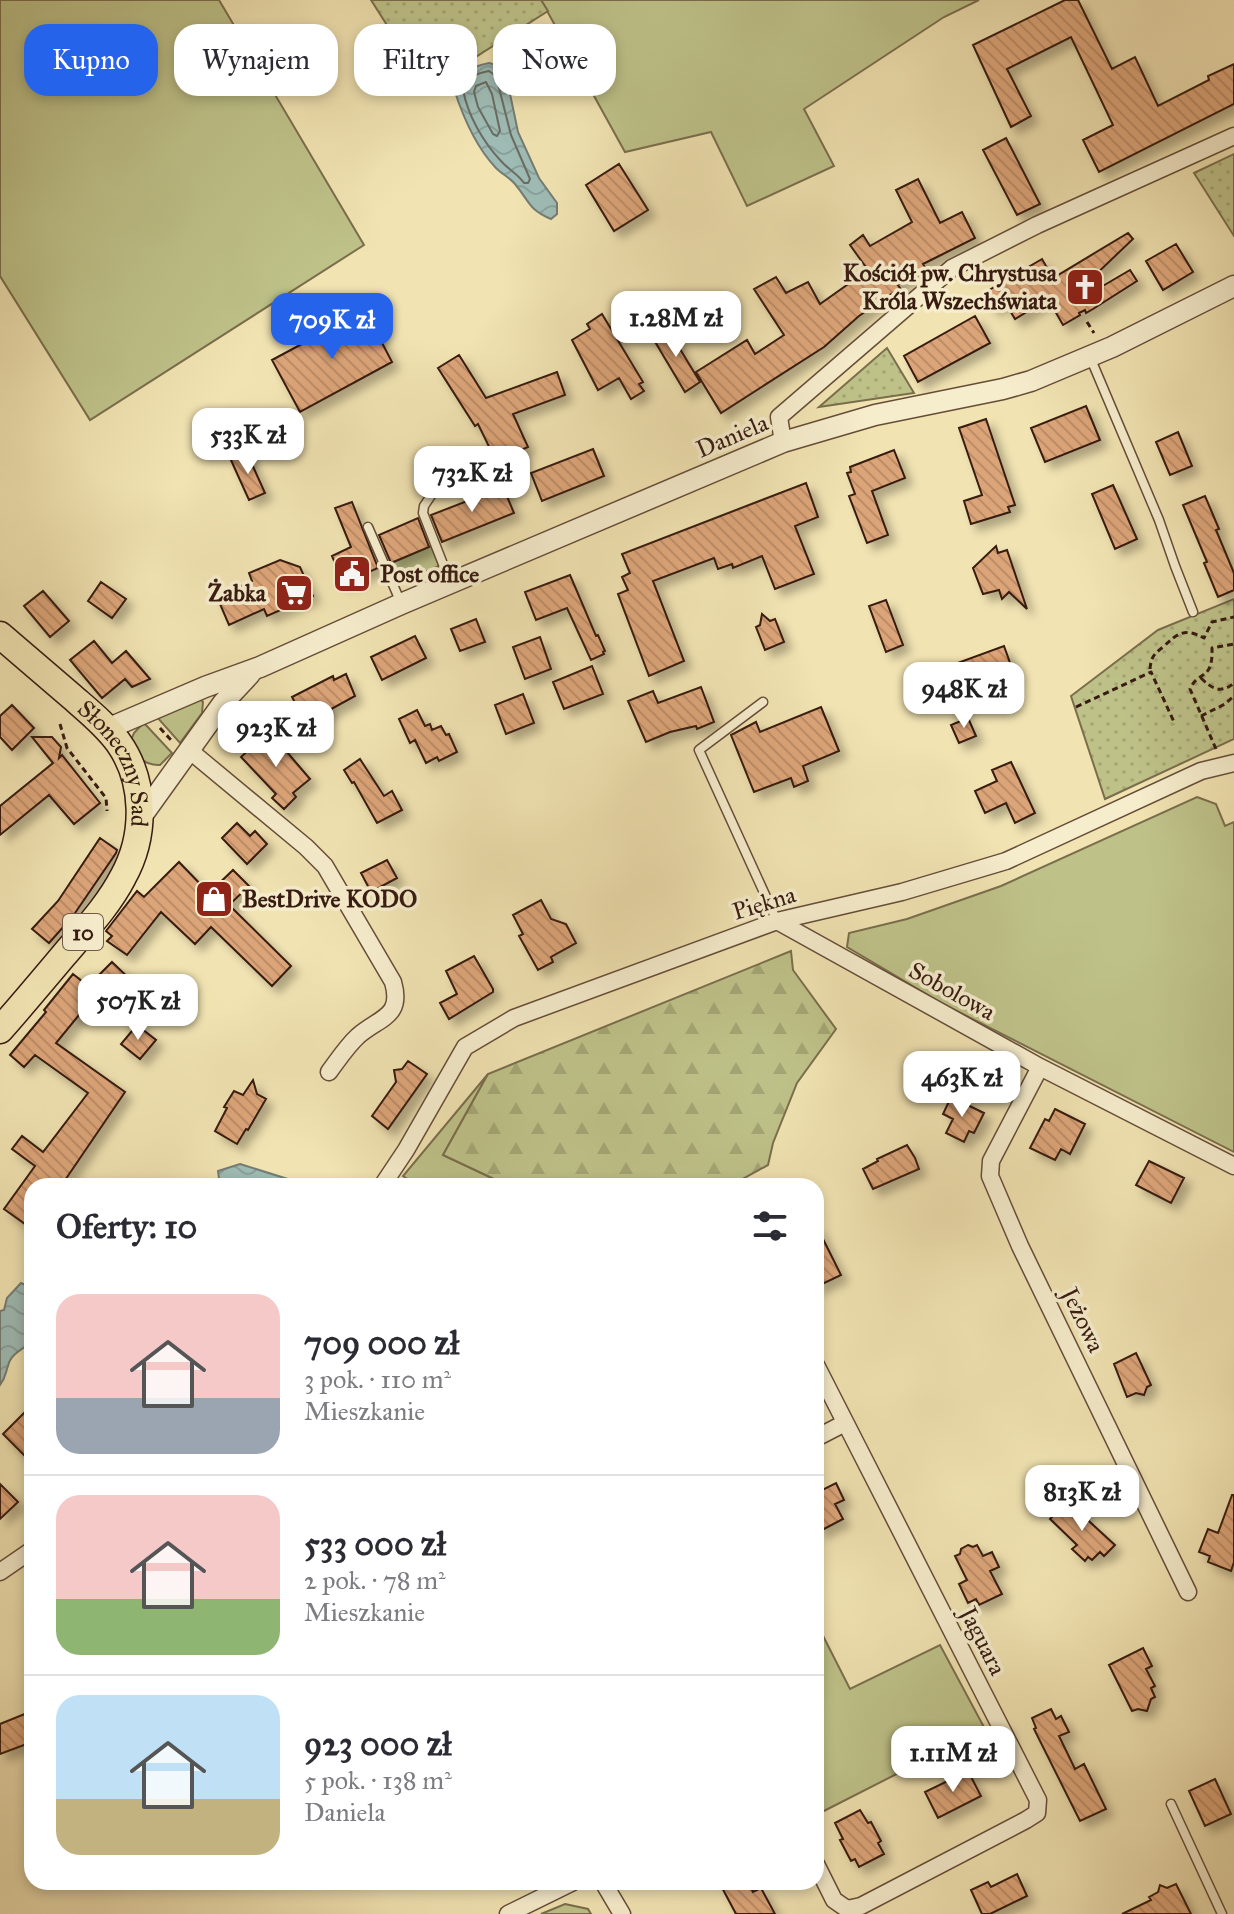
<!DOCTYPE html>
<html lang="pl">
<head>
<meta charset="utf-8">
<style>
  body { margin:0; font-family:"IM FELL Great Primer",serif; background:#f7f7f7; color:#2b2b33; height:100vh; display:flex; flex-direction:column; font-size:30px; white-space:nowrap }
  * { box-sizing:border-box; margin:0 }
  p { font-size:26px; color:#7c7c81 }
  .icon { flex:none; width:44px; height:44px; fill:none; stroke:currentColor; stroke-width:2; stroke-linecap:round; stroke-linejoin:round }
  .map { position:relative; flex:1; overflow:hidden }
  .sheet { position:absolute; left:24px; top:1178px; width:800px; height:712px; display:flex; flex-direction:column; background:#fff; border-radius:24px; box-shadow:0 4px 12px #0003 }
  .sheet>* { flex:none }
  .banner { position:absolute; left:24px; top:24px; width:800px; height:72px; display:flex; gap:16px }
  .price { position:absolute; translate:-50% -68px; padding:0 18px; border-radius:16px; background:#fff; color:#222; font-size:26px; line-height:52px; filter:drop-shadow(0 2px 4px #0008) }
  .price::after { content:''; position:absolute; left:50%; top:48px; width:24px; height:18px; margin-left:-12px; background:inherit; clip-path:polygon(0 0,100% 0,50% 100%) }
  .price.on { background:#2563eb; color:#fff }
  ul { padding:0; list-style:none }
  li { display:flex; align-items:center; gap:24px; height:200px; padding:0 32px }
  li+li { border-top:2px solid #e1e1e2 }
  li span { display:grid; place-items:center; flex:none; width:224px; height:160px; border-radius:24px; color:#555 }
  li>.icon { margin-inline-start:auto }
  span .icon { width:96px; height:96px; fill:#fffc; stroke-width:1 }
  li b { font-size:34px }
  h2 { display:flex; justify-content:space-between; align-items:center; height:96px; padding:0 32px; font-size:34px }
  .tag { padding:0 28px; border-radius:24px; background:#fff; box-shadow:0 4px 12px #0003; font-size:28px; line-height:72px }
  .tag.on { background:#2563eb; color:#fff }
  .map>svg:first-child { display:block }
</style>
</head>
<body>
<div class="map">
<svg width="1234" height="1914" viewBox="0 0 1234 1914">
  <defs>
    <pattern id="forest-firs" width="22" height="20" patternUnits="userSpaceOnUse" patternTransform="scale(2)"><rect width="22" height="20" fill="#bec289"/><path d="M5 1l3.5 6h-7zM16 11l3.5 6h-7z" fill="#a4a675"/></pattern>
    <pattern id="park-dots" width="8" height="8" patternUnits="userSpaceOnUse" patternTransform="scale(2)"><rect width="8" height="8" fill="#bec289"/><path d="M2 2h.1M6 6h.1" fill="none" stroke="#a4a675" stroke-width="1.8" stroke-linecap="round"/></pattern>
    <pattern id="water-waves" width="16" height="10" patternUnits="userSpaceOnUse" patternTransform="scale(2)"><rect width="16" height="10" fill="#9ebcb5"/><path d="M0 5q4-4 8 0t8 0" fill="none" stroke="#89a19b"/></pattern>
    <pattern id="building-back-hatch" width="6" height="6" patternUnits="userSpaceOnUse" patternTransform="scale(2)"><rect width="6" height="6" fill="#dca579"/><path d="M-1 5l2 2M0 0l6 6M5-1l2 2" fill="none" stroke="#bd8d68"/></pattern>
    <filter id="shadow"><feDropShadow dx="7" dy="7" stdDeviation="4" flood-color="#0004"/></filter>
  </defs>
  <rect width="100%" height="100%" fill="#f1e3b2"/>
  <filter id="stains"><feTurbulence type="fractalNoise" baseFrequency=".0025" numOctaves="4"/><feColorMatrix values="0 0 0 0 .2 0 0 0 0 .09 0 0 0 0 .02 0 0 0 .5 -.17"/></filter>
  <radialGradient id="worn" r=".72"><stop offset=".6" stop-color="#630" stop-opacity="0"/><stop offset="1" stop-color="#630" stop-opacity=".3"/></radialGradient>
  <!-- green -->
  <path fill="#bec289" stroke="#7a6e4d" stroke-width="2" d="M0 0H219L364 245 90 420 0 276Z
    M541 0H979L944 17 804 109 834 166 747 206 711 132 625 152Z
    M431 546 439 566 398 583 389 564Z
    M200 699 203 702 202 713 180 743 156 716Z
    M144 723 172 753 160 765C144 766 124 751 134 733 135 732 142 724 144 723Z
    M1197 797 1216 804 1225 826 1234 822V1152L945 1005 847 947 849 933 907 919 1001 886Z
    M488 1074 443 1155 509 1186H417L403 1176Z
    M816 1622 850 1689 940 1645 985 1729 816 1815Z
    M565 1904 588 1909 591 1914H541Z"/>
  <!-- forest -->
  <path fill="url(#forest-firs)" stroke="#7a6e4d" stroke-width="2" d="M791 951 793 970 836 1029 797 1083 773 1143 768 1165 730 1186H509L443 1155 488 1074Z"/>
  <!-- park -->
  <path fill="url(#park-dots)" stroke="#7a6e4d" stroke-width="2" d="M371 0H541L548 11 427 88Z
    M1234 154V236L1194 173Z
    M887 348 914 393 819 407Z
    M1234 599V739L1105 799 1071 696 1158 630Z"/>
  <!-- water -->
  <path fill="url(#water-waves)" stroke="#757c73" stroke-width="2" d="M489 63 496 65 502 70 509 89 518 132 539 178 557 203V214L551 219C528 209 530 202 515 184 510 178 502 174 496 168 475 146 463 117 454 89 464 72 469 67 489 63Z
    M240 1164 294 1181 300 1186H220L218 1171Z
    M21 1283 32 1288V1323L26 1334V1346C19 1351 10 1356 8 1366 5 1374 6 1377 0 1385V1311L4 1310 7 1298Z"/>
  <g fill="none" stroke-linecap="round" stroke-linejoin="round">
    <!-- shore -->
    <path stroke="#6a6c63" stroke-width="2" d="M489 71 496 76 511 135 530 179 528 183H524C518 174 508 169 501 161 483 142 467 114 463 89 469 78 476 73 489 71Z
      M486 82 492 94 500 131 497 136 493 134 478 107 474 92 476 86Z"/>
  </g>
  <!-- building -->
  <path fill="url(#building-back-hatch)" stroke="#371b11" stroke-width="2" filter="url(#shadow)" d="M1065 0H1078L1112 69 1135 57 1158 106 1209 80 1208 76 1234 64V104L1099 172 1083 140 1113 125 1071 37 1007 69 1031 116 1011 127 973 45Z
    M1006 138 1040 204 1017 215 983 150Z
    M619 164 648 210 614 231 586 185Z
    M918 179 940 223 962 212 975 238 923 264 926 269 898 285 900 288 859 316 824 347 721 413 696 372 747 340 755 354 784 335 754 289 776 277 786 293 808 282 820 304 868 270 850 245 863 235 870 246 912 222 896 190Z
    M1128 233 1133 239 1069 300 1072 304 1130 270 1137 281 1093 309 1086 313 1085 310 1079 313 1080 315 1063 325 1048 299 1015 319 1005 302 993 309 984 293 1042 259 1053 278Z
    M1176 244 1193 272 1163 290 1146 261Z
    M365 310 392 362 300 412 272 360Z
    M602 314 643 382 639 384 644 391 631 399 619 378 598 390 572 340 590 329 587 324Z
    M975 316 990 343 918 382 904 356Z
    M666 326 700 382 685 392 651 335Z
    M459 355 486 398 557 372 565 395 513 414 528 447 496 461 478 424 475 426 438 368Z
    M1086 406 1100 440 1045 462 1031 428Z
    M986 419 1015 505 1008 507 1010 512 971 524 964 501 982 495 959 428Z
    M1178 432 1192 466 1170 475 1156 442Z
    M593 449 604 476 542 501 531 473Z
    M894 450 905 478 872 491 888 535 867 543 849 496 855 494 847 473 851 472 850 467Z
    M246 451 265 493 249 500 230 458Z
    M806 483 818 517 795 526 814 574 775 589 762 556 733 568 732 564 718 569 714 558 653 581 684 661 649 676 618 594 628 590 622 577 630 573 622 554Z
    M1113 485 1137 539 1115 549 1092 494Z
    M503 487 514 513 442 542 431 515Z
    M1205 496 1219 529 1216 530 1234 573V590L1218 597 1204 563 1207 562 1183 505Z
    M352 502 378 568 343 583 332 556 351 547 335 508Z
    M418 518 429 547 391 563 379 535Z
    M996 546 998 553 1007 550 1027 609 1009 592 1002 599 999 590 983 594 973 568Z
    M280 560 300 567 313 596 267 616 264 609 229 625 217 597 252 581 249 573Z
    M570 575 596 636 598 635 605 651 603 652 604 654 591 660 567 608 536 620 525 592Z
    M101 582 126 599 112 618 88 601Z
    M43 591 69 621 50 637 24 606Z
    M886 600 903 645 886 652 869 606Z
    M762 614 770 621 775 619 784 642 765 650 756 627 760 625Z
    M476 619 485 642 460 651 451 629Z
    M415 636 426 658 382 680 371 657Z
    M540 637 551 669 525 679 513 647Z
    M94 641 112 663 126 651 150 679 132 687 125 679 102 698 70 660Z
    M1004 646 1014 674 994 681 996 684 963 696 952 665Z
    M592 666 603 694 564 709 553 682Z
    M346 674 355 696 306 723 292 697 333 676 334 680Z
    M701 687 714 722 697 729 696 726 670 732 646 742 628 701 653 691 658 703Z
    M523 694 534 723 506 734 495 705Z
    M12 705 34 728 12 750 0 737V716Z
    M821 707 839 751 803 766 808 781 794 787 791 778 754 792 731 735 756 722 760 732Z
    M417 710 425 726 430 724 432 730 441 726 446 735 449 734 457 752 439 761 437 757 426 763 415 740 410 743 399 719Z
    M968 718 976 736 959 743 951 725Z
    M269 731 310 779 293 793 296 797 284 809 272 798 276 794 241 757Z
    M32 737H52L61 747 59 758 62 755 100 803 74 824 49 795 0 835V806L53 763Z
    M360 759 384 796 392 791 402 810 377 823 354 782 352 783 344 770Z
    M1011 762 1035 813 1015 823 1006 803 985 813 975 791 997 781 992 770Z
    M237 823 250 836 255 831 267 844 247 864 222 838Z
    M100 838 117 850 116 853 73 916 49 943 32 929 58 901Z
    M387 860 397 878 371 892 361 873Z
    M179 862 209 893 233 870 249 886 229 905 291 966 272 986 211 927 195 944 161 912 127 955 107 941 112 936 106 931 137 891 144 897Z
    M541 900 551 919 566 924 576 943 551 957 553 962 538 970 519 936 523 934 513 915Z
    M474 956 493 989V992L449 1019 440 1003 457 994 446 971Z
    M112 962 138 987 146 980 159 993 138 1015 97 977Z
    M73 974 97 993 56 1043 125 1092 61 1186H32V1229L4 1209 35 1166 12 1149 22 1136 43 1152 88 1093 35 1055 24 1067 10 1055 46 1012 44 1010Z
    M137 1025 156 1040 140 1059 121 1044Z
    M408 1061 427 1074 388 1129 372 1116 396 1082 394 1070 402 1069Z
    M253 1080 257 1094 266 1099 248 1130 246 1129 237 1144 215 1131 227 1108 224 1107 234 1091 243 1095Z
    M951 1097 984 1113 974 1133 969 1131 964 1142 946 1133 953 1119 943 1114Z
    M1055 1109 1085 1124 1070 1154 1061 1149 1055 1160 1030 1148 1045 1119 1049 1121Z
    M907 1145 915 1158 919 1169 873 1189 863 1169 878 1161 877 1159Z
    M1149 1161 1184 1178 1171 1203 1136 1185Z
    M816 1225 841 1275 816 1287Z
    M1136 1353 1151 1385 1147 1387 1144 1395 1136 1393 1127 1397 1114 1364Z
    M32 1405V1463L3 1434Z
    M836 1483 844 1500 835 1504 843 1519 820 1531 816 1522V1493Z
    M0 1484 18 1502 0 1519Z
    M1232 1495H1234V1562L1231 1571 1208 1562 1210 1556 1199 1552 1208 1529 1218 1533Z
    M1067 1501 1115 1545 1104 1556 1100 1552 1092 1560 1088 1557 1085 1561 1072 1549 1077 1545 1050 1519Z
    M968 1545 973 1547 977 1545 983 1556 992 1552 999 1567 990 1571 1002 1594 979 1605 976 1599 968 1603 959 1584 967 1580 955 1556 960 1554 961 1549Z
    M1143 1648 1152 1666 1146 1669 1155 1686 1151 1688 1155 1697 1151 1699 1147 1711 1138 1709 1132 1711 1109 1665Z
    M1051 1709 1056 1719 1061 1716 1069 1732 1059 1736 1075 1769 1084 1764 1106 1809 1080 1821 1034 1729 1036 1728 1032 1718Z
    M32 1711V1742L0 1754V1724Z
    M968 1771 981 1796 938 1818 925 1792Z
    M1215 1779 1231 1814 1205 1826 1189 1791Z
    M860 1810 868 1823 871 1822 881 1841 878 1843 884 1854 859 1867 855 1859 851 1861 840 1840 843 1839 835 1823Z
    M1017 1874 1027 1896 990 1914H982L971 1890 988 1882 991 1887Z
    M719 1882H748L753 1892 761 1888 775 1914H736Z
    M1176 1884 1191 1914H1122L1151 1900 1149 1897 1158 1892 1160 1885 1167 1888Z"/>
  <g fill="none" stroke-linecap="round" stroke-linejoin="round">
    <!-- service casing -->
    <g stroke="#664d39" stroke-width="11">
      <path id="service" d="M1090 357 1159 520 1175 566 1193 612
        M434 491 424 506 423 513 450 582
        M368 527 401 603
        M763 702 699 750 777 921
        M1171 1804 1222 1914"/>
    </g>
    <!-- minor casing -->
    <g stroke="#664d39" stroke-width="19">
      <path id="minor" d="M783 442 779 417 952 268 1037 225 1234 136
        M189 750 306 847 325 866 393 982C403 1017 380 1017 358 1036 347 1046 338 1060 329 1072
        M777 921 1040 1067 1234 1166
        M1040 1067 991 1161 990 1176 1020 1246 1188 1592
        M382 1186 406 1150 465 1047 514 1018 777 921 902 892 1006 861 1201 771 1234 763
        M816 1365 1038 1800 1037 1813 1026 1820 861 1906 847 1909 834 1900 816 1864
        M816 1438 845 1423
        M0 1572 32 1550
        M603 1882 622 1914
        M508 1914 573 1882"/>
    </g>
    <!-- tertiary casing -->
    <g stroke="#664d39" stroke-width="23">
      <path id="tertiary" d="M107 729 205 687 260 667 401 604 783 442 875 415 1003 389 1031 381 1112 347 1234 286
        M139 820 223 703 250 674"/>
    </g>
    <!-- primary casing -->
    <g stroke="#371b11" stroke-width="29">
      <g id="primary">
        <path id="s1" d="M0 635C23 655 47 675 70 695 87 710 105 724 118 742 146 781 146 836 123 877 108 906 85 930 64 955 43 980 22 1005 0 1030"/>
      </g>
    </g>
    <!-- path -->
    <path stroke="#371b11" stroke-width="3" stroke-dasharray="6 4" stroke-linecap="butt" d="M1087 322 1094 333
      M1150 669C1151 657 1154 654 1163 647 1177 634 1184 627 1204 638L1212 622 1234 617
      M1201 678C1212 689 1221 694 1234 683
      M1076 707 1151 672 1175 724
      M1201 716 1225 704 1234 696
      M60 724 67 748 106 798 107 811
      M160 728 171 740
      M1216 749 1190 689C1199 669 1213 682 1212 648L1234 644"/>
    <!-- service -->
    <use href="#service" stroke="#f6edcd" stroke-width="8"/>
    <!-- minor -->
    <use href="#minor" stroke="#f6edcd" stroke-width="16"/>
    <!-- tertiary -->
    <use href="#tertiary" stroke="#f6edcd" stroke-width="20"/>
    <!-- primary -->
    <use href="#primary" stroke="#f1e3b2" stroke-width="26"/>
  </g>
  <!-- icons -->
  <defs>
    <g id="church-square" transform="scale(2)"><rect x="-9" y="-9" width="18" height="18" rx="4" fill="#8f2418" stroke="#f6edcd"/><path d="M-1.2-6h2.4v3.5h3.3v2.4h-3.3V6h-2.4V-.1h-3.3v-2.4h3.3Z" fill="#fff"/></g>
    <g id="civic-square" transform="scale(2)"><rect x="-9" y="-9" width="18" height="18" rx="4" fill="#8f2418" stroke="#f6edcd"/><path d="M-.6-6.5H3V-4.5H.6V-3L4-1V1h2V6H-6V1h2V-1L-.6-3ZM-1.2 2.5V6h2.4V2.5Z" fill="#fff"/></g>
    <g id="supermarket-square" transform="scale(2)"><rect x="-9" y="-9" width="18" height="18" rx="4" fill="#8f2418" stroke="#f6edcd"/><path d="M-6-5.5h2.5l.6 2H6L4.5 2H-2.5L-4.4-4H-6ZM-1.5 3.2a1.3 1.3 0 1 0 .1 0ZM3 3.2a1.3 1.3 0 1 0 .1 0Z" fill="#fff"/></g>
    <g id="shop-square" transform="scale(2)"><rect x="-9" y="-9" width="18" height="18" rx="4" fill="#8f2418" stroke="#f6edcd"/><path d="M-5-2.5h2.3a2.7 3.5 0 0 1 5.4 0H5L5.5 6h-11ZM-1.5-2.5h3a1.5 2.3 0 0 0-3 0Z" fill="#fff"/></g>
  </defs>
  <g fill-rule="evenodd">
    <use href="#church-square" x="1085" y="287"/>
    <use href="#civic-square" x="352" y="574"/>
    <use href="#supermarket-square" x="294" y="593"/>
    <use href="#shop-square" x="214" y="899"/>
  </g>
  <g text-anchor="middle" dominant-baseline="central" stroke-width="7" stroke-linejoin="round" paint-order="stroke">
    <!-- shield labels -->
    <rect fill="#f6edcd" stroke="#705a49" stroke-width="2" x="63" y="914" width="40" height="36" rx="6"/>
    <g font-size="22" font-weight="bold" fill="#371b11">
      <text x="83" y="932">10</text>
    </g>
    <!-- poi labels -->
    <g font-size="24" font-weight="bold" fill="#371b11" stroke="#f6edcd" text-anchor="end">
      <text x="1057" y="273">Kościół pw. Chrystusa<tspan x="1057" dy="28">Króla Wszechświata</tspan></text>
      <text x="380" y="574" text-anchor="start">Post office</text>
      <text x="266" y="593">Żabka</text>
      <text x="242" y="899" text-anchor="start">BestDrive KODO</text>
    </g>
    <!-- street labels -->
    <g font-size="24" fill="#371b11" stroke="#f6edcd">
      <text transform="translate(732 436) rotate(-23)">Daniela</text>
      <text stroke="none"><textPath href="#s1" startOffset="178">Słoneczny Sad</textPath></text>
      <text transform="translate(764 903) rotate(-17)">Piękna</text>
      <text transform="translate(952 991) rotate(29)">Sobolowa</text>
      <text transform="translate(1083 1320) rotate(64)">Jeżowa</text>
      <text transform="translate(983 1641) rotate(63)">Jaguara</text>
    </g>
  </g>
  <rect width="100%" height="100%" filter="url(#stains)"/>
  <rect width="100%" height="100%" fill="url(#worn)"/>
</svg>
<b class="price" style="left:676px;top:359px">1.28M zł</b>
<b class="price on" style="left:332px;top:361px">709K zł</b>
<b class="price" style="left:248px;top:476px">533K zł</b>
<b class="price" style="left:472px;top:514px">732K zł</b>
<b class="price" style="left:964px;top:730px">948K zł</b>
<b class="price" style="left:276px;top:769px">923K zł</b>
<b class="price" style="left:138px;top:1042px">507K zł</b>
<b class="price" style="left:962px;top:1119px">463K zł</b>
<b class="price" style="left:1082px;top:1533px">813K zł</b>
<b class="price" style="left:953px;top:1794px">1.11M zł</b>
<div class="banner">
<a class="tag on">Kupno</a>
<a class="tag">Wynajem</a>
<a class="tag">Filtry</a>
<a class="tag">Nowe</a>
</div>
<section class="sheet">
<h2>Oferty: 10<svg class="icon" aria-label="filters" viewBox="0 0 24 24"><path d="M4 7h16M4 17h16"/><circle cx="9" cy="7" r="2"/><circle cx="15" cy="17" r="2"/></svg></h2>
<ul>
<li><span style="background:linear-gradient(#f6c9c9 65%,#9aa5b1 0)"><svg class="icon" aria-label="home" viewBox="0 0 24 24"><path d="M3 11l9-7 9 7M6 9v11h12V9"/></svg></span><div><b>709 000 zł</b><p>3 pok. · 110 m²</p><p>Mieszkanie</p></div></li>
<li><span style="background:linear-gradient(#f6c9c9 65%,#8fb573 0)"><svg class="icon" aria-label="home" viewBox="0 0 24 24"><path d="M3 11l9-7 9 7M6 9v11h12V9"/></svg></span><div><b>533 000 zł</b><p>2 pok. · 78 m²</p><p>Mieszkanie</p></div></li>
<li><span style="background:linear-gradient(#bfe0f5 65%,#c2b280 0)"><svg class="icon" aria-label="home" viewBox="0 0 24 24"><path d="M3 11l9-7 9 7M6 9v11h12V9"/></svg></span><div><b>923 000 zł</b><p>5 pok. · 138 m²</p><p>Daniela</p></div></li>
</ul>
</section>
</div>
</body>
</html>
